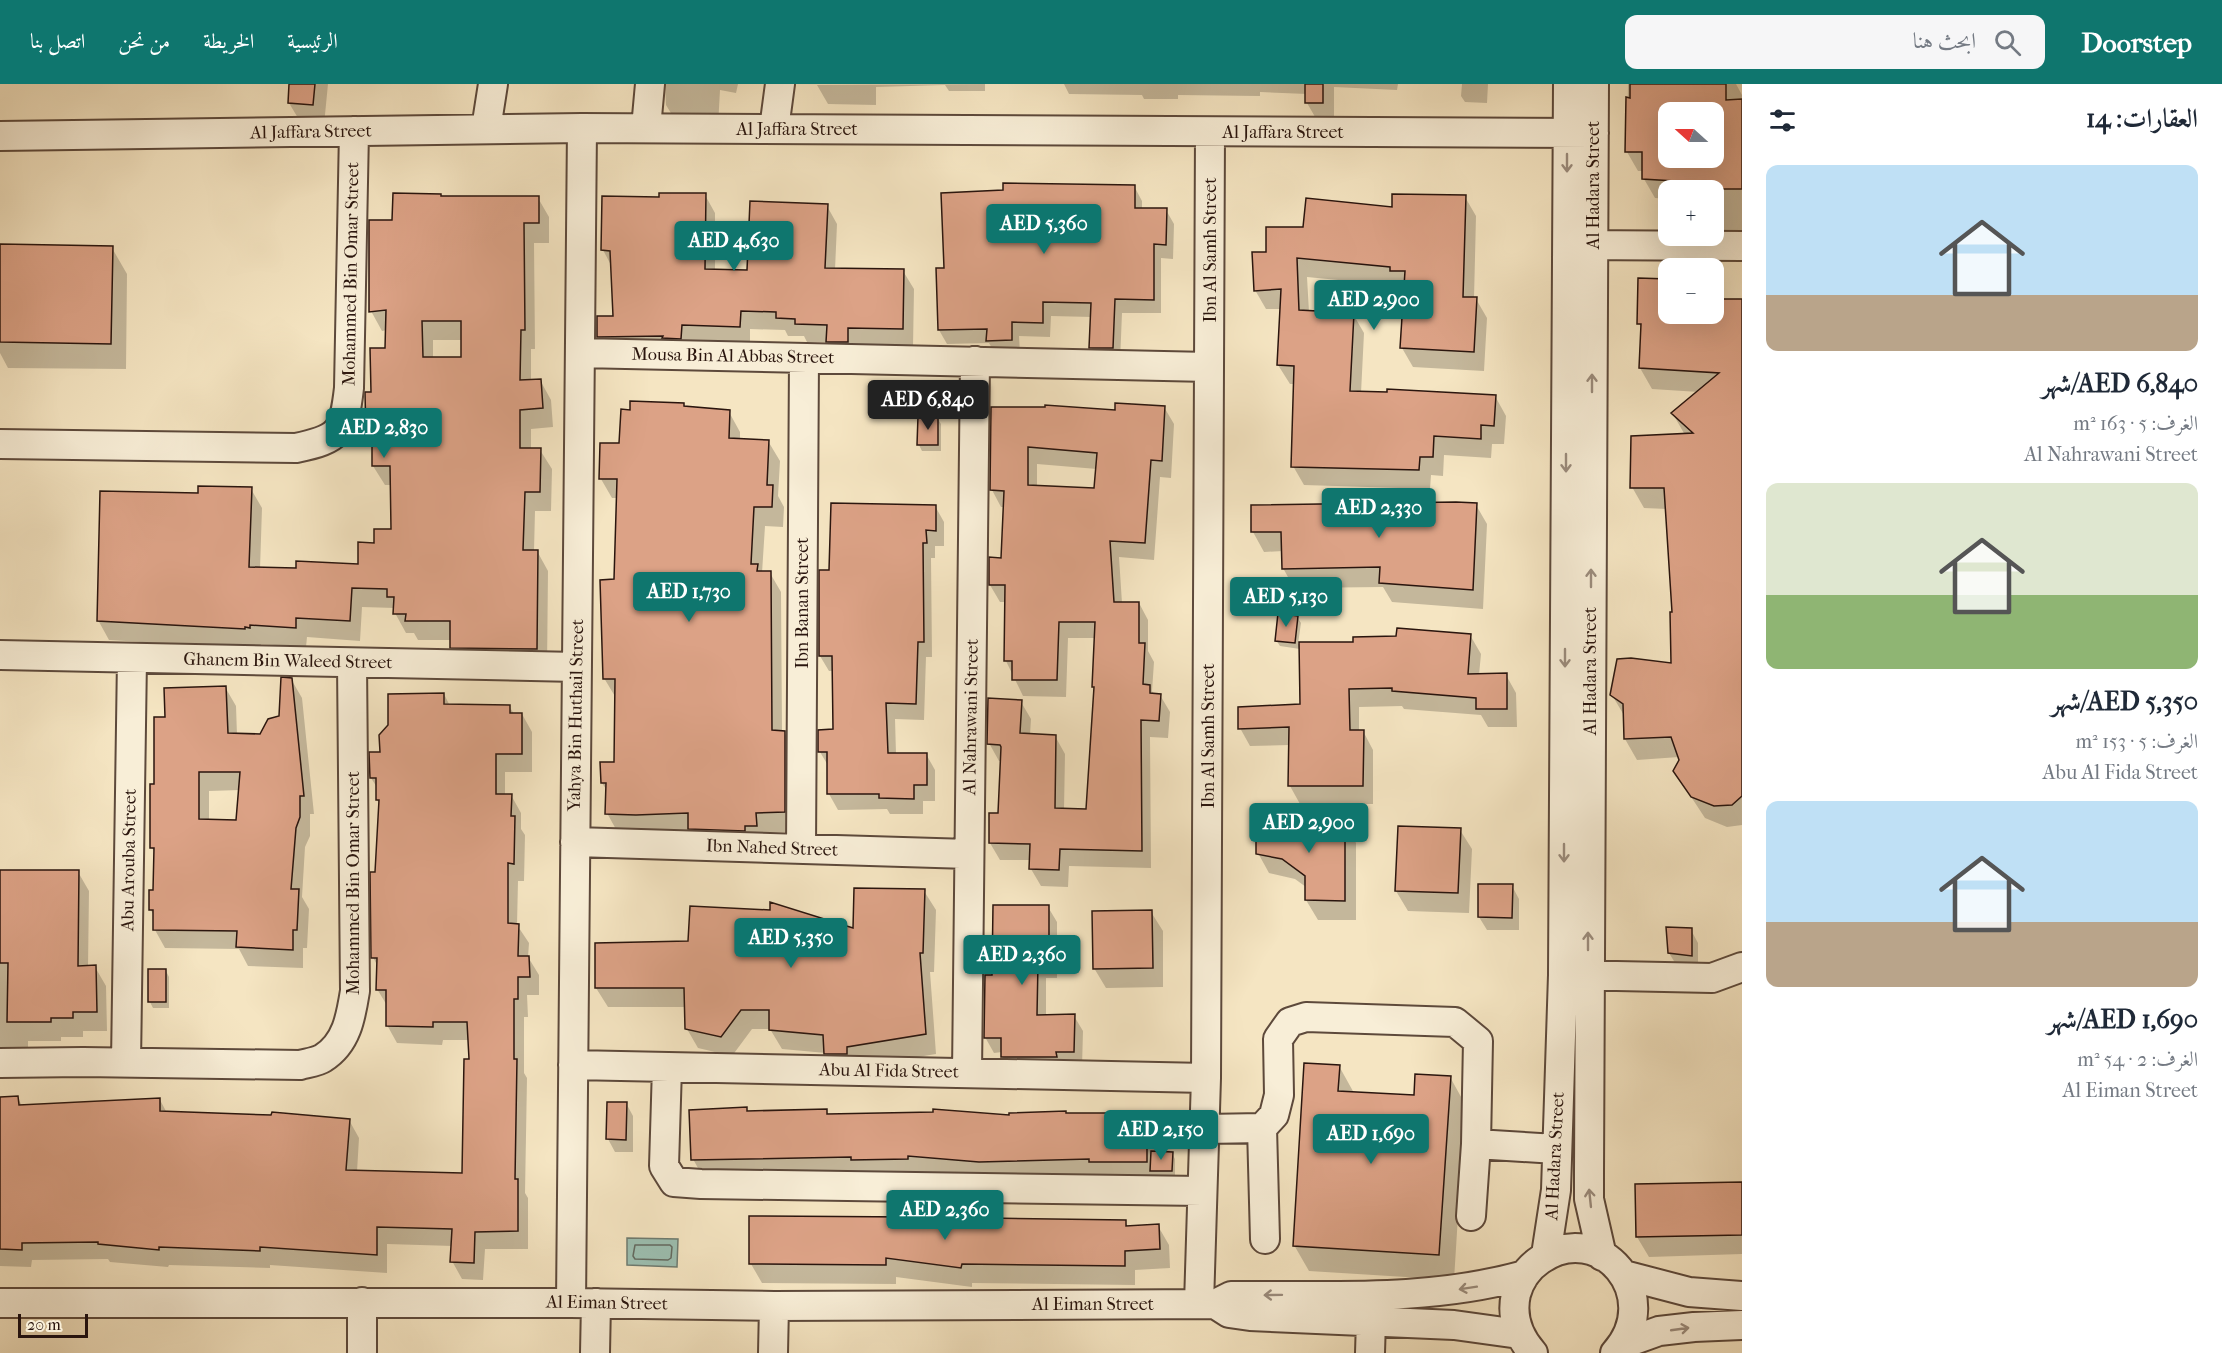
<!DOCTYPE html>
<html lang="ar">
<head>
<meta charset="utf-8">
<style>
  body { margin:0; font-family:"IM FELL French Canon",Amiri,serif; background:#f6f6f7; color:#1f2937; direction:rtl; height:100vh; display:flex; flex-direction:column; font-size:22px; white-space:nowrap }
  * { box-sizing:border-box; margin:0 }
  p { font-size:20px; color:#747a83 }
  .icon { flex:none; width:33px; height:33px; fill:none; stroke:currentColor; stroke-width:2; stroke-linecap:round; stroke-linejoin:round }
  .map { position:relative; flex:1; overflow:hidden; direction:ltr }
  .side { display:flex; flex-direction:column; background:#fff; width:480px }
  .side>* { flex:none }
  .needle { width:39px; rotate:291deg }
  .buttons { position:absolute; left:1658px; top:18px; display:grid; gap:12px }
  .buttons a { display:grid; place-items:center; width:66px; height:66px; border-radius:12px; background:#fff; box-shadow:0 6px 24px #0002; font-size:30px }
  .scale { position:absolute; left:18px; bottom:15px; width:70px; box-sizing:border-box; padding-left:6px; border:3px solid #2a150e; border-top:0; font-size:16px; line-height:21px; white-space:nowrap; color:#2a150e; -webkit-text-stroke:4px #f8eed7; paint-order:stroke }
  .price { position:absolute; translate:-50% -51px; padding:0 14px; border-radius:6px; background:#0f766e; color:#fff; font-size:20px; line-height:39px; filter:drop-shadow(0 2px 3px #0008) }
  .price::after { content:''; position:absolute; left:50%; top:36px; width:18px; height:14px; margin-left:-9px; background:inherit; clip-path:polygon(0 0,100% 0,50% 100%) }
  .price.current { background:#222; color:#fff }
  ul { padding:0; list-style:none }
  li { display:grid; align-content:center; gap:12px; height:318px; padding:0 24px }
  li span { display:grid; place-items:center; height:186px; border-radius:12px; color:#555 }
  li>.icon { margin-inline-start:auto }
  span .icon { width:108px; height:108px; fill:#fffc; stroke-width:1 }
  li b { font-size:26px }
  h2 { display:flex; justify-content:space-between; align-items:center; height:72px; padding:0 24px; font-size:26px }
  header { display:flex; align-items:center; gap:36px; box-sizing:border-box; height:84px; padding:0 30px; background:#0f766e; color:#fff }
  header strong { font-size:28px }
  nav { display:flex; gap:33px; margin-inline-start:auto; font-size:21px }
  .search { width:420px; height:54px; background:#f6f6f7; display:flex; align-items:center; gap:15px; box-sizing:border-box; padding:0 21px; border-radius:12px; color:#747a83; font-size:22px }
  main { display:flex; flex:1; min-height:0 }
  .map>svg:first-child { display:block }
</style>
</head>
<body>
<header>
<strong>Doorstep</strong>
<div class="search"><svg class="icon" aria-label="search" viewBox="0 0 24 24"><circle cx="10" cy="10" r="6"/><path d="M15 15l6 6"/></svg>ابحث هنا</div>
<nav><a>الرئيسية</a><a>الخريطة</a><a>من نحن</a><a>اتصل بنا</a></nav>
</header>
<main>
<section class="side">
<h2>العقارات: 14<svg class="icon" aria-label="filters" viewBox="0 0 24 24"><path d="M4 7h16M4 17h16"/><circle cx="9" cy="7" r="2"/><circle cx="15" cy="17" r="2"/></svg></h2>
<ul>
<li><span style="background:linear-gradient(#bfe0f5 70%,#b9a48a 0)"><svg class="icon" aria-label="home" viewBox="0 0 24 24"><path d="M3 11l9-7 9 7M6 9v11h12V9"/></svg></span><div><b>AED 6,840/شهر</b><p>الغرف: 5 · 163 m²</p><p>Al Nahrawani Street</p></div></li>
<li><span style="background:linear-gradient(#dfe7d0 60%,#8fb573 0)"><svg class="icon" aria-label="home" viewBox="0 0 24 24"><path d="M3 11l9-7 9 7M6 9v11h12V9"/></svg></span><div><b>AED 5,350/شهر</b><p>الغرف: 5 · 153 m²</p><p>Abu Al Fida Street</p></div></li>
<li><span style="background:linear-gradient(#bfe0f5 65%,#b9a48a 0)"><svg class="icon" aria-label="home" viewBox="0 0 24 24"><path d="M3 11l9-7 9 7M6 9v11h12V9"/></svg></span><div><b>AED 1,690/شهر</b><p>الغرف: 2 · 54 m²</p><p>Al Eiman Street</p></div></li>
</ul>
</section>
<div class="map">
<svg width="1742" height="1269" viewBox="0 0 1742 1269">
  <rect width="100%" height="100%" fill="#f5e5c2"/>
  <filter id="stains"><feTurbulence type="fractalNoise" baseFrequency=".00333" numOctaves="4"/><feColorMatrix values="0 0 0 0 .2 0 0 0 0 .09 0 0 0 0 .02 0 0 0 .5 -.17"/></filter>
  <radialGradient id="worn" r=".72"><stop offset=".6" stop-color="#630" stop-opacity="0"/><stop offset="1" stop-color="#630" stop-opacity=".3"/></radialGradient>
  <!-- water -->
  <path fill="#9cbfb1" stroke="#6e7b70" stroke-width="1.5" d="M627 1154 678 1155 677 1183 627 1181Z"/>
  <!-- shadow -->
  <path fill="#0003" fill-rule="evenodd" d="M291 0H336H328L324 41 301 39 289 19Z
    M665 0H738L736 9 720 6 718 42 677 39 666 21Z
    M985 0V7H949L945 1 876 3V21L828 20 817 1Z
    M1064 0H1398L1397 6 1334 3V38H1318L1307 19V10L1260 8V12L1178 11V15H1144L1142 11 1069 10Z
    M1462 0H1488L1487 19 1465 18 1461 12Z
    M1628 0H1736L1742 11V152H1713V106H1668V115L1655 114 1644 95V87H1638L1627 68ZM1668 28H1713V74H1668Z
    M1134 102 1142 117V125L1166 126 1174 140 1173 175 1161 174V229H1122L1120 278H1099L1091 263 1092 233 1051 232 1050 253 1019 252 1020 270 996 271 989 259 947 260 939 246 945 185Z
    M705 111 715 129V187L748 188 827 122 837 140 835 186 903 187 914 205 913 263 838 276 828 258H807L804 252H788L785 246 750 245V260L609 271 598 252 614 233 612 183 603 166 660 115Z
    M1465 113 1476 132 1474 215H1476L1487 234 1484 287 1413 283 1402 264 1405 206H1402L1400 202 1307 193 1309 228 1353 230 1364 249 1361 309 1495 312 1506 332 1504 360H1492L1491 374 1444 371 1443 392 1431 391 1430 405 1304 401 1293 382 1295 300H1290L1278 281 1282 225H1266L1255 206 1267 169 1305 145 1393 124Z
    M441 114H538L549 133V159H534L535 265H531V297L540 296 551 316 553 343 531 345V365L540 366 552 385 551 427H535L534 467H537L548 487 547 584 463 583 452 563V556H418L414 549H406L395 529V524L362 523 360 557 307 553 306 563 261 560V563L255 565 109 556 98 536 199 411 251 405 262 424 260 485 297 486 359 482 376 460 393 446 392 401H385L373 382V363L367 352 372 310 387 265V246L382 247 371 227 394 137ZM433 256H462V275H433Z
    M0 162 112 164 127 190 126 285 8 284 0 269Z
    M1668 196V230H1713V217H1742V741L1727 743 1705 734 1674 687 1680 677 1679 673 1637 676 1625 655V633L1612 611 1672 581 1674 529 1667 425 1644 424 1632 403 1685 351 1673 330 1699 308 1652 305 1640 284 1642 245 1639 239Z
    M1164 323 1174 340 1171 394 1160 393 1154 476 1119 473 1122 519H1139L1148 536V567L1154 578 1152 607 1154 611H1160L1170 628 1168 654 1150 653 1151 784 1069 782 1068 803 1041 802 1031 785V776H1000L990 759 1000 731 1002 677H999L989 659 1021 618 1031 635 1030 651 1055 652 1065 670 1064 726 1088 727 1093 654 1096 554H1068L1066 613 1023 612 1006 577V518H1000L990 501 1003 475 1005 423H1001L992 406V325L1116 327ZM1037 380 1097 385 1096 405 1037 403Z
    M685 324 729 328 740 348V356L768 357 780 377 778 412 784 423 783 443 765 442 762 489H770L781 508 782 648H784L796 668 795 748H767V761L618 749 607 729 608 708 602 699 616 679V614L604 594 616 497 618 414H612L601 395 621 361Z
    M937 334 941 340V367H922L919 361Z
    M1476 421 1487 440 1483 525 1392 518 1383 503 1294 504 1283 484V467L1264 468 1253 448Z
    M935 422 944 438V462H935V474H931L932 573H926L924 636 895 635 896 670H926L935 686V717H923V730H890L887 725 838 726 829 710V683L820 668 835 647 834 587H829L820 572 831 487Z
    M1297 533 1301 539 1298 560 1355 559 1470 551 1481 570 1479 591H1506L1516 609 1517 643H1488L1481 631 1404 625 1402 622 1359 623V647H1363L1373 666V720H1300L1290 702V661L1250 662 1240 644 1301 622 1300 565 1280 562 1276 556Z
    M291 595 302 614 314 730H310V752L305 763 302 813 309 825 307 864H303V884L248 882 239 865 165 864 155 846V833L150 825 154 807 155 769 152 764 155 702 166 635 225 603 236 622 237 651 261 652 280 633ZM240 706 238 737H209V707Z
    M444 610 450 622H509L514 630H522L532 648V688H505V711H511L521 729V745L525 751 524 797H518L517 841 529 859 528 873 539 891V911H527L528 933H524V989L527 994 525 1109 528 1114V1165H485L483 1196 462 1195 452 1177 453 1162 387 1160V1189L270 1181V1184L169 1181 168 1183 110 1178 108 1175 32 1176 31 1183 0 1182V1015L18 1014 22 1022 160 1016 167 1029 349 1036 359 1054 357 1088 464 1091 470 976 469 956H443L442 961 397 959 387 941 388 923 377 905 378 883 373 873 380 720 377 716 378 705 371 694 382 670Z
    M1344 739 1356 759V836H1318L1306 816V803L1295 795 1269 789 1258 769Z
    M1460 746 1472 765 1469 829 1408 827 1396 807Z
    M0 787 78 788 89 807 88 883H95L106 902 107 947H83V953H61V957H28V973L0 969Z
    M1512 802 1519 815V846H1487L1479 833Z
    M924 807 936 826 934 888H930L936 970 857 983 837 989 826 969 782 965 770 945H752L732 972 698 964 687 945 686 923H608L596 904 689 859 855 846Z
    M1048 823 1057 838V894H1046V932H1074L1083 947 1082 983 1011 988 1003 973 1002 968 994 969 985 953 994 892Z
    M1151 828 1163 847V903L1106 904 1094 884Z
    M1691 846 1698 859V885L1677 882 1669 869Z
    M166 887 169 893V924H153L150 918Z
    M1339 982 1354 1009 1415 1013 1450 993 1465 1020 1454 1196 1309 1187 1294 1161Z
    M626 1019 633 1032V1068H615L608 1055Z
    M746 1025 748 1028 826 1027 829 1031 1010 1033 1146 1031 1158 1051 1157 1069H1172L1175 1075V1093L704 1095 693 1075Z
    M1742 1099V1170L1649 1173 1637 1153 1636 1102Z
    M1125 1137 1128 1143 1158 1142 1169 1161 1170 1184 1135 1186V1201L972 1199V1203L896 1193V1200L762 1199 751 1180 990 1142Z"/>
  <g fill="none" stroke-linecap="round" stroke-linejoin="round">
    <!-- shore -->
    <path stroke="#636a60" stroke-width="1.5" d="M635 1161H670L672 1163 671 1174 668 1176 635 1175 633 1172Z"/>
  </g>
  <!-- building -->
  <path fill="#dca286" stroke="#2a150e" stroke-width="1.5" fill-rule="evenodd" d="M289 0H315L313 21 288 19Z
    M1305 0H1323V19H1305Z
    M1630 0H1726V16L1742 15V105H1675V97L1642 95V68H1625L1626 13 1630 14ZM1668 28H1713V74H1668Z
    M1003 99 1135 101V124H1167L1166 161 1154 160V216L1115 215 1113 264H1089L1091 219 1043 218V239L1012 238V256L986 257 987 245 938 246 936 184H944L941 109 1003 106Z
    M393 109 441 110V112H539V139H524L525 246H521L520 296 541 295 543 324 520 326V364H541L540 408H525L523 466H538L537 565 450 564V537H405L406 530H393L394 513H387V505L352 504 350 537 296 534V544L250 541V544L245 543V545L97 537 100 407 198 409V402L252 403 249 483 296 484V477L358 480V458L374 459V445H391L390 382H372V353H366L365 308H371L370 264H385L386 226 369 228V136H392ZM422 237H461V273H423Z
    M659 109H706L705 185 747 186 750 117 828 120 825 184 904 185 903 245 848 244V258H826L827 241 795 240V235L776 234V228L741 227 740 243 682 241 681 255 662 254 663 252 597 253V232H613L610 167 601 166 602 112 659 113Z
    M1392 110 1466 111 1463 213H1477L1474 268 1400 264 1405 187H1390V183L1297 174 1299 226 1354 229 1350 307 1387 308V305L1496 311 1494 342 1481 341V355L1434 352 1433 373H1420L1419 386 1291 383 1294 282 1277 281 1281 205 1254 207 1252 168H1266V143H1303L1306 114 1392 123Z
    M0 160 113 162 111 260 0 258Z
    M1638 194 1668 195V230H1713V215H1742V712L1732 721 1714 722 1691 713 1673 687 1679 676 1671 653 1624 655 1623 620 1610 611 1617 575 1631 574 1671 579 1670 528H1672L1664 404H1630L1631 352 1693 349 1671 329 1719 289 1639 284 1641 240H1637Z
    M630 317 684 319V322L730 326 729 354 769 356 767 401H773L772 423H754L751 480H758L757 487H771L772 646 785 647V728L756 729 757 742H745V747L688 745V729L636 731 605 730 606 699H601L600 678H614L615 595H603L600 496 614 495 617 395H599L600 359H619L621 325 630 326Z
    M1115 319 1165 322 1162 377 1151 376 1145 459 1110 457 1114 518H1139V559H1145L1143 600 1150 601V609L1161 610 1159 637 1141 636 1142 767 1060 765 1059 786 1029 785 1030 760 989 759V729H998L1001 663 1000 661 987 660 988 614 1022 616 1020 649 1056 651 1055 724 1086 725 1094 603H1092L1095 538H1059L1057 596H1012V577H1004L1005 501H989V473L1001 474 1004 407 990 406 991 323H1045V321L1115 326ZM1028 363 1097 369 1094 404 1028 401Z
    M918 332H938V361H917Z
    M1456 418 1477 419 1473 506 1379 499 1380 483 1282 485 1281 448H1251V421Z
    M831 419 936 421V447L926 446 927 459H923L924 558H918L916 620 886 619 888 669H927V701H914V715L879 714V710H827V668H818V646L833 645 832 572H819V486H829Z
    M1278 529 1298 532 1295 559 1275 557Z
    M1397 544 1471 550 1468 590 1507 589V625H1476V614L1392 607V604L1349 605 1350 646H1364L1363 702H1288L1289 643 1238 645V623L1300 620 1299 558H1353V553L1396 552Z
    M281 593 292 594 304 712H300V733L296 744 291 805H299L297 846H293V866L236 863 237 847 153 846V826H149V806H153L154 764H150V700H154V633H165L164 604 226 602 228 649 260 650 268 635 279 632ZM199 688H240L236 736 199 735Z
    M444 609V620L510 621V629H522V670H496V710H512L511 732H515L514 780 508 779V839L519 840 518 872H529L530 893H518V915H514V975H517L515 1095H518V1147L475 1148 474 1179 450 1178 452 1145 377 1143V1171L260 1163V1167L159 1163V1166L98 1160V1158L22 1159V1166L0 1165V1013L18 1012 19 1021 160 1014V1027L271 1031 272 1028 350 1035 346 1086 462 1089 464 975H469L467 938H433V943L386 942V906H376L377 874H371L370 788H375L379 716H376V694H370L369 668H380L379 651 388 641V610Z
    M1256 738H1345V817L1305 816V792L1282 775 1256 770Z
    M1398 742 1461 744 1458 809 1395 807Z
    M0 786H79L78 882 96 881 97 928H73V934H51V938H7L8 879H0Z
    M1478 800H1513L1512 834 1478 833Z
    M854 804 925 805 923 869H920L926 950 847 963V970H824L823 951 769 946V926H741L721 953 685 945 684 904H595V859L688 857 690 822 770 826V818L853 844Z
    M993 821H1049V879H1038L1037 931 1075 930 1074 968H1056L1057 973H1001V954H984L985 891H992Z
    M1152 826 1153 884 1093 885 1092 827Z
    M1666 843 1692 844V872L1668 869Z
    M148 885H166V918H148Z
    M1304 979 1340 981 1338 1007 1414 1011 1415 990 1451 992 1439 1171 1293 1162Z
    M607 1018H627L626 1056 606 1055Z
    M747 1023V1027L827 1025V1030L933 1028V1025L1009 1031V1029L1066 1027V1029H1147V1078H1089V1075L979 1078 908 1072V1075L851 1076V1073L691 1076 689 1026Z
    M1151 1067 1173 1068 1172 1087H1150Z
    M1742 1098V1151L1636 1153 1635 1100Z
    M912 1130 988 1141V1134L1126 1136V1142L1159 1140 1160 1165 1125 1167V1182L962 1180 961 1184 886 1174V1181L749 1180V1132L912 1133Z"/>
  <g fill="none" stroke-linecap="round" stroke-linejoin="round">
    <!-- minor casing -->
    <g stroke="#5d493b" stroke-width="32">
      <path id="minor" d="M1594 0 1589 1090V1115L1602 1172
        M646 44 650 0
        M486 45 493 0
        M774 45 780 0
        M0 52 582 44 1594 49
        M1575 161 1742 162
        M580 269 1209 283
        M0 360 296 364C340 355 344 348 349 304L354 47
        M0 571 577 583
        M575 758 969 770
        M801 765 804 274
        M1569 891 1712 894 1742 883
        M126 978 132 574
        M0 979 83 978 300 981C307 979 317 978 323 974 347 959 351 932 355 907L352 579
        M573 981 1206 994
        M667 983 664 1082 674 1098 701 1100 1202 1107
        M967 989 975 277
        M1262 1044 1265 1155
        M1205 1045 1262 1044 1274 1031 1279 1011 1278 955 1290 938 1306 933 1455 938 1478 957 1476 1060 1471 1132
        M1476 1060 1556 1065
        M1546 1171 1556 1106 1563 891 1568 0
        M1624 1191 1689 1208 1742 1212
        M0 1219H571L774 1222 1215 1220 1231 1212C1329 1211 1429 1218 1525 1191
        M571 1219 582 44
        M1199 1220 1206 994 1210 48
        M1215 1220 1229 1229 1250 1232 1454 1241 1519 1250
        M1623 1260 1659 1247 1694 1243 1742 1241
        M362 1269V1218
        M595 1269 596 1219
        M773 1269 774 1222
        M1370 1269 1371 1236
        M1533 1269C1518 1252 1511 1232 1516 1210 1520 1196 1528 1184 1540 1176 1600 1134 1666 1212 1615 1269"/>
    </g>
    <!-- minor -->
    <use href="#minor" stroke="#f8eed7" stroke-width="28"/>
  </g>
  <!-- one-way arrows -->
  <defs><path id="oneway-shaft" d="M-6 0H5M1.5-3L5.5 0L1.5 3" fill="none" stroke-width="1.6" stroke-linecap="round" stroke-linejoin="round" transform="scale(1.5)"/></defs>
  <g stroke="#9b8c7d">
    <use href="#oneway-shaft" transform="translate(1567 79) rotate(90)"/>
    <use href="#oneway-shaft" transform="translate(1592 299) rotate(-90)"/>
    <use href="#oneway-shaft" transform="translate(1566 379) rotate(90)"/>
    <use href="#oneway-shaft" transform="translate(1591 494) rotate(-90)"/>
    <use href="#oneway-shaft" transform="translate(1565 574) rotate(90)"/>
    <use href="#oneway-shaft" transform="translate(1564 769) rotate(90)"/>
    <use href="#oneway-shaft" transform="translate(1588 857) rotate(-90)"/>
    <use href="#oneway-shaft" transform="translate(1590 1114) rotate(-96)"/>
    <use href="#oneway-shaft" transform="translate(1468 1204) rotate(171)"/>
    <use href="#oneway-shaft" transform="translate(1273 1211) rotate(179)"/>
    <use href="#oneway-shaft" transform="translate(1680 1245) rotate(-8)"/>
  </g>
  <g text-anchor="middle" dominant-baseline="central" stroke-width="5" stroke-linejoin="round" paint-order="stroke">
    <!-- street labels -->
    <g font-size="18" fill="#2a150e" stroke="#f8eed7">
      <text x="797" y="45">Al Jaffara Street</text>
      <text transform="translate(311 48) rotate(-1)">Al Jaffara Street</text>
      <text x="1283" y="48">Al Jaffara Street</text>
      <text transform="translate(1593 101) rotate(-90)">Al Hadara Street</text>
      <text transform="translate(1210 166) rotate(-90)">Ibn Al Samh Street</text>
      <text transform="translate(351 190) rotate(-89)">Mohammed Bin Omar Street</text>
      <text transform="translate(733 272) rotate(1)">Mousa Bin Al Abbas Street</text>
      <text transform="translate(802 519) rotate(-90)">Ibn Banan Street</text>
      <text transform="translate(288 577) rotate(1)">Ghanem Bin Waleed Street</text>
      <text transform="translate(1590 587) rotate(-90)">Al Hadara Street</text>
      <text transform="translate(576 631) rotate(-89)">Yahya Bin Huthail Street</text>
      <text transform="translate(971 633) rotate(-89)">Al Nahrawani Street</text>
      <text transform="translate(1208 652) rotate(-90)">Ibn Al Samh Street</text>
      <text transform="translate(772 764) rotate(2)">Ibn Nahed Street</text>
      <text transform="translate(129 776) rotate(-89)">Abu Arouba Street</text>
      <text transform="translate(353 799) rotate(-90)">Mohammed Bin Omar Street</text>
      <text transform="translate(889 987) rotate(1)">Abu Al Fida Street</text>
      <text transform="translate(1555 1072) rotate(-87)">Al Hadara Street</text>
      <text transform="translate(607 1219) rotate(1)">Al Eiman Street</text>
      <text x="1093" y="1220">Al Eiman Street</text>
    </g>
  </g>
  <rect width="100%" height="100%" filter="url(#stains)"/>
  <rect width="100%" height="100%" fill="url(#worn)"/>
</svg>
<div class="buttons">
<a><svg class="needle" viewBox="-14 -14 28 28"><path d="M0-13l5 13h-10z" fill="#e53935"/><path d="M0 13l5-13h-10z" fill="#747a83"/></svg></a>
<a>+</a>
<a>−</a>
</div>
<div class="scale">20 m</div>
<b class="price" style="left:1044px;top:171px">AED 5,360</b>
<b class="price" style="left:734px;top:188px">AED 4,630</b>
<b class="price" style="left:1374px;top:247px">AED 2,900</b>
<b class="price current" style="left:928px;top:347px">AED 6,840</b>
<b class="price" style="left:384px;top:375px">AED 2,830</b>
<b class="price" style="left:1379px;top:455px">AED 2,330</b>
<b class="price" style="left:689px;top:539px">AED 1,730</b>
<b class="price" style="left:1286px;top:544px">AED 5,130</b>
<b class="price" style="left:1309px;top:770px">AED 2,900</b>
<b class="price" style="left:791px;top:885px">AED 5,350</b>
<b class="price" style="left:1022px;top:902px">AED 2,360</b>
<b class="price" style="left:1161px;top:1077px">AED 2,150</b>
<b class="price" style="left:1371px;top:1081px">AED 1,690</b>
<b class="price" style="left:945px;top:1157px">AED 2,360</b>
</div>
</main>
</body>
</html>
